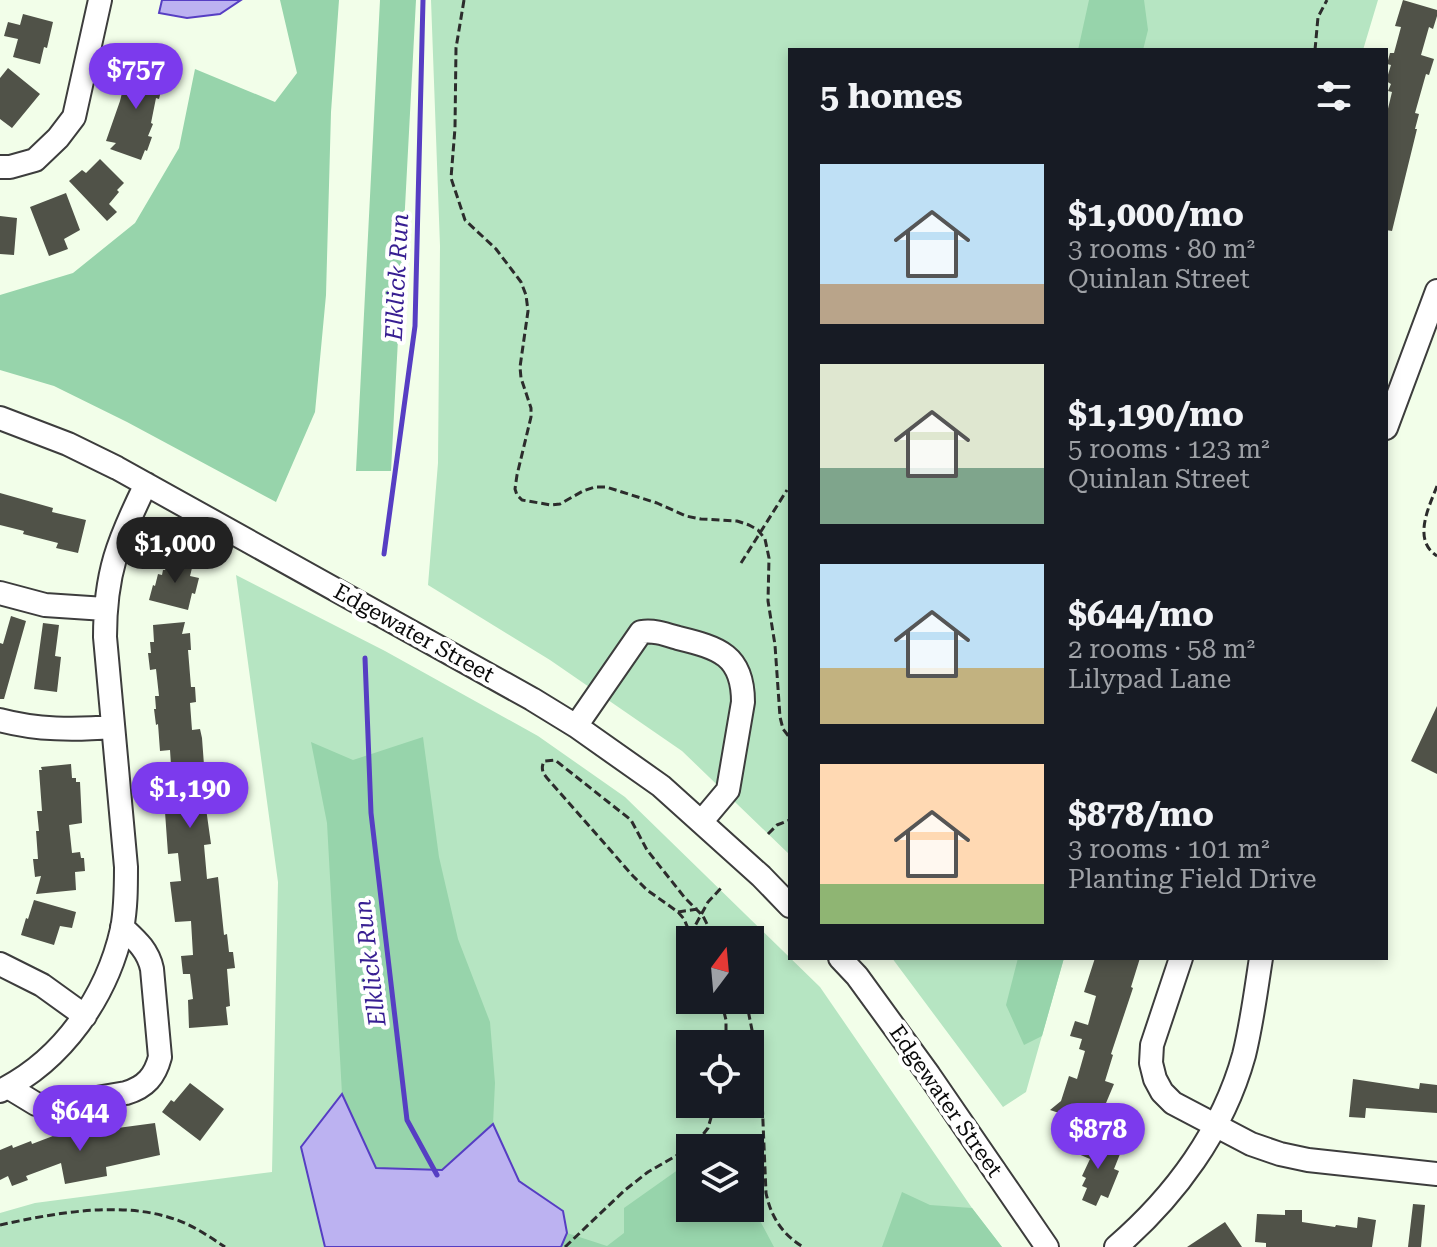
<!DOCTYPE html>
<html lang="en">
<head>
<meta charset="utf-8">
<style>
  body { margin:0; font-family:"Roboto Serif",serif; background:#242831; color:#f1f3f6; height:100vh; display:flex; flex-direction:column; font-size:30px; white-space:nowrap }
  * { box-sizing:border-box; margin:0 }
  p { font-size:26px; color:#9ea1a6 }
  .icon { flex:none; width:44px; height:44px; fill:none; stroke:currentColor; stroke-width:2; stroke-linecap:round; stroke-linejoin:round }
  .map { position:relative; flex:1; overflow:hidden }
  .side { position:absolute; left:788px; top:48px; width:600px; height:912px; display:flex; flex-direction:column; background:#171b24; border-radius:0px; box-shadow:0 4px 12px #0003 }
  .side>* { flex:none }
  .needle { width:52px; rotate:16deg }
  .tools { position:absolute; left:676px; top:926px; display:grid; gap:16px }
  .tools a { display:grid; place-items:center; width:88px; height:88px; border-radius:0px; background:#171b24; box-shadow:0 4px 12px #0003; font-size:40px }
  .price { position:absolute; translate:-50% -68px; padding:0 18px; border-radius:28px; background:#7c3aed; color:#fff; font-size:26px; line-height:52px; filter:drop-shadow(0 2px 4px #0008) }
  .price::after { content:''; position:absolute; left:50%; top:48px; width:24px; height:18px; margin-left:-12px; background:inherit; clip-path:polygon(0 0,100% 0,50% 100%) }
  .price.current { background:#222; color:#fff }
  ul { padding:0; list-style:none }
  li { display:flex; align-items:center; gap:24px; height:200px; padding:0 32px }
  li span { display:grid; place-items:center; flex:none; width:224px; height:160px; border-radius:0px; color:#555 }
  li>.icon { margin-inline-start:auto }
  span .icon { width:96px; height:96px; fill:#fffc; stroke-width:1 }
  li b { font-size:34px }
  h2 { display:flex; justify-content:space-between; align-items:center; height:96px; padding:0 32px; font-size:34px }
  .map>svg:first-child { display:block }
</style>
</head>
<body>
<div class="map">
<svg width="1437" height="1247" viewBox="0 0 1437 1247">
  <rect width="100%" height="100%" fill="#f2fee9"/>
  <!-- green -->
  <path fill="#b6e5c2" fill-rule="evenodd" d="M431 0H1378L1363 50H790V855L682 751 550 660 428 585 438 463 440 246Z
    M236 575 385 651 538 736 625 797 820 987 972 1208 1002 1247H0V1213L35 1203 272 1172 278 882ZM690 940H750V1000H690ZM690 1044H750V1104H690ZM690 1148H750V1208H690Z
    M892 958H1064L1026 1092 1003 1107Z"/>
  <!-- forest -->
  <path fill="#97d4ab" d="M280 0H339L331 112 326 295 315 412 276 502 127 422 54 386 0 370V295L73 273 135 223 179 148 195 69 275 102 297 73Z
    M380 0H416L391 471H356Z
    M1089 0H1144L1148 30 1143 50H1078Z
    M423 737 439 857 458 939 490 1022 495 1083 493 1124 442 1170 376 1168 342 1094 327 823 311 742 353 760Z
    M1018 958H1064L1042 1036 1024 1045 1006 1005Z
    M689 1162 690 1208H750V1202L774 1247H561L567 1233 607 1246 624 1233V1208Z
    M902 1192 930 1205 972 1208 1002 1247H882Z"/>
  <!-- water -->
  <path fill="#bcb2f1" stroke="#563ec3" stroke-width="2" d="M162 0H241L220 14 187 18 159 13Z
    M342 1094 376 1168 442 1170 493 1124 519 1181 563 1211 567 1233 561 1247H325L301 1147Z"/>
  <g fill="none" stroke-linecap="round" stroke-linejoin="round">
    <!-- stream -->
    <path stroke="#563ec3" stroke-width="5" d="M384 554 415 326 423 0
      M365 658 371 813 407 1120 437 1175"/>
  </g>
  <!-- building -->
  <path fill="#505248" d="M1403 0 1437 10V16L1433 29 1429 27 1421 55 1434 59 1429 75 1426 74 1415 113 1419 114 1415 129H1417L1392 231 1386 230V117L1392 92 1388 91 1391 84 1386 81 1391 65 1387 64 1390 53H1394L1401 27 1395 26Z
    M23 14 53 22 47 48 44 47 40 64 13 57 18 39 4 36 8 22 20 25Z
    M132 63 166 71 159 99 156 98 151 123 153 124 148 136 152 137 147 151 145 150 141 160 110 149 116 143 106 141 120 101 128 69H130Z
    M8 68 40 94 12 128 0 119V78Z
    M100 159 124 183 117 190 119 192 109 204 117 212 107 221 69 181 82 170 86 173Z
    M66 193 80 230 64 239 68 249 49 256 30 207Z
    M0 216 17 218 14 255 0 254Z
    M0 493 53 508 52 512 86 520 78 553 56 548 58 543 23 534 24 531 0 525Z
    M168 558 193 564 190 576 199 578 195 594 192 593 188 610 149 600 153 585 155 586 158 574 162 575 163 570H165Z
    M11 616 26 621 4 699H0V643L3 644Z
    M185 622 182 634 190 633 191 650H188L191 687H195L196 702 190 703 192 730 200 729 202 738 204 765 195 766 198 795 204 794 211 844 204 845 207 879 218 877 224 935 227 934 229 952H233L235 968 227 969 230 1006 226 1007 228 1025 189 1028 188 1000 193 999 190 974H183L181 956 193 955 191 921 175 922 170 882 181 881 178 853 168 854 164 798H162L160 781 172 780 170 750 160 751 158 724 156 725 154 709H156L155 696H159L156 669 150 670 148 653H151L150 642H154L153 625Z
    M43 623 59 625 55 656 61 657 57 692 34 689Z
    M1437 706V774L1411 761Z
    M71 764 72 778H76V782H80L82 823 69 825 72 853 80 852 81 858H84L85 871 75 872 76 890 36 894 41 876 35 877 33 859H38L36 831H39L37 811H42L39 770H42L41 767Z
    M34 900 76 912 72 928 60 926 54 945 21 935 26 918 28 919Z
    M1095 958H1140L1131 987 1133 988 1111 1054 1113 1055 1105 1081 1114 1084 1101 1115 1099 1114 1095 1125 1050 1110 1061 1101 1069 1076 1077 1079 1085 1051 1079 1049 1082 1039 1070 1036 1075 1021 1088 1025 1096 996 1084 992Z
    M1353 1079 1419 1089 1420 1083 1437 1085V1113L1366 1108 1365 1118 1349 1117Z
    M190 1083 224 1109 200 1141 162 1112 171 1100 174 1102Z
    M155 1123 160 1155 106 1167 107 1176 65 1184 61 1163 26 1176 28 1180 12 1186 8 1176 0 1180V1150L12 1145 13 1148 31 1141 32 1144 53 1136 84 1130 85 1136 110 1131V1129Z
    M1082 1138 1120 1154 1114 1169 1119 1171 1108 1198 1101 1195 1096 1206 1082 1200 1087 1188 1082 1186 1086 1178 1082 1176 1090 1159 1076 1153Z
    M1413 1204 1425 1205 1421 1247H1408Z
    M1285 1210H1302V1222L1335 1227 1336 1225 1357 1228 1358 1217 1376 1220 1372 1247H1266V1243L1255 1242 1257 1214 1285 1215Z
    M1225 1222 1242 1247H1187Z"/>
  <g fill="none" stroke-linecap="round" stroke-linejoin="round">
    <!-- minor casing -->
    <g stroke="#3d3d3d" stroke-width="26">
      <path id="minor" d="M0 167H10L35 160 58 138 74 117 100 0
        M0 418 68 444 117 468 532 699 576 726 661 786 761 876 790 906
        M1386 428 1437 291
        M0 593 45 605 105 609
        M0 720C37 730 74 730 113 727
        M576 726 641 632C654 630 665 634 678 638 719 648 743 655 743 702L728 790 702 821
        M840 958 857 976 929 1075 1047 1247
        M1181 958 1152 1045 1151 1063 1155 1079 1162 1092 1173 1103 1251 1144 1280 1154 1308 1160 1437 1174
        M0 964 42 985 85 1016
        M8 1087 36 1104 50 1106 126 1093C146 1087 155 1076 160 1057L152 969C148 950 136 940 122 927
        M0 1091C63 1060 107 996 122 929 126 908 126 888 126 867L105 637C105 573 118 541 146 484
        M1116 1247C1175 1196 1223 1131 1244 1055 1252 1023 1256 990 1261 958"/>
    </g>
    <!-- path -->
    <path stroke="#2c2c2c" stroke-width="3" stroke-dasharray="8 4" stroke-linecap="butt" d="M464 0 456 48 455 128 451 178 465 220 496 249 521 282 526 295 528 311 520 367 521 378 531 408V417L517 475 515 489 517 495 522 500 551 505 560 504 583 491 595 487H606L657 503 686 516 701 519 737 521 749 525 758 530 765 539 769 558 768 601 775 645 780 717 783 729 790 738
      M1315 50 1318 17 1327 0
      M1437 486C1429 507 1412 540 1437 556
      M741 563 787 490
      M768 834 777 825 790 820
      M678 912 698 909
      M690 935 708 902 723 886
      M693 940 684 919 678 912 647 890 633 876 547 778C542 772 541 768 544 761L555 760 631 820 647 850 685 898 703 916 715 940
      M721 1000 726 1020V1044
      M746 1000 761 1075 766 1193C771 1217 782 1234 803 1247
      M0 1225C55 1213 123 1200 177 1220 194 1226 210 1237 225 1247
      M565 1247 625 1190 648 1172 695 1145 708 1128 715 1104"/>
    <!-- minor -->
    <use href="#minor" stroke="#fff" stroke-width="22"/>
  </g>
  <g text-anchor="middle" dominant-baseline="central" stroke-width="8" stroke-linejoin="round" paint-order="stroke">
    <!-- street labels -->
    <g font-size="22" fill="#0a0a0a" stroke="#fff">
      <text transform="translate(414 633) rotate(29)">Edgewater Street</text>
      <text transform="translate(946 1101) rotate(55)">Edgewater Street</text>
    </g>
    <!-- water labels -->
    <g font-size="24" font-style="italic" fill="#371e92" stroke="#fff">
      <text transform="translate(397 277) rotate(-87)">Elklick Run</text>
      <text transform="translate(370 963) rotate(-97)">Elklick Run</text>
    </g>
  </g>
</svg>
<div class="tools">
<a><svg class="needle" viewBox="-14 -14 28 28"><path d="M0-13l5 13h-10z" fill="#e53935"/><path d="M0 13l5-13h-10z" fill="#9ea1a6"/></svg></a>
<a><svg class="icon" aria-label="locate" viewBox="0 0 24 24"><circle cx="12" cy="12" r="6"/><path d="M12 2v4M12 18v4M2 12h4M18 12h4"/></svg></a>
<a><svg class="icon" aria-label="layers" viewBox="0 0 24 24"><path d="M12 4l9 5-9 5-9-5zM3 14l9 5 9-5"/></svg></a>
</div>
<b class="price" style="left:136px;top:111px">$757</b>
<b class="price current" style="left:175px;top:585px">$1,000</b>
<b class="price" style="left:190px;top:830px">$1,190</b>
<b class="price" style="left:80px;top:1153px">$644</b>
<b class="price" style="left:1098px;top:1171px">$878</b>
<section class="side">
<h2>5 homes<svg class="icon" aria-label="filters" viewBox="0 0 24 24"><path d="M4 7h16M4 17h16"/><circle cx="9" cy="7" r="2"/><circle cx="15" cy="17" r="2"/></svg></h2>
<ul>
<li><span style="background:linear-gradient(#bfe0f5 75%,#b9a48a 0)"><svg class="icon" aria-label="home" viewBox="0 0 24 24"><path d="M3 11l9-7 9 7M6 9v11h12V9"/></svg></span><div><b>$1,000/mo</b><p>3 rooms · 80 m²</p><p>Quinlan Street</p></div></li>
<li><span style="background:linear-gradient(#dfe7d0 65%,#7fa58c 0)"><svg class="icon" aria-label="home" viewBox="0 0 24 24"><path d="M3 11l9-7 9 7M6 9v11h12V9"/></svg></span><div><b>$1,190/mo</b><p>5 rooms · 123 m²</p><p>Quinlan Street</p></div></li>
<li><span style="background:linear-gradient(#bfe0f5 65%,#c2b280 0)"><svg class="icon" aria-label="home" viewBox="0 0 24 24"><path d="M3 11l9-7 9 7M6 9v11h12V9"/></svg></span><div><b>$644/mo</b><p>2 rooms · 58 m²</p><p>Lilypad Lane</p></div></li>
<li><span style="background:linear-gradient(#ffd9b3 75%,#8fb573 0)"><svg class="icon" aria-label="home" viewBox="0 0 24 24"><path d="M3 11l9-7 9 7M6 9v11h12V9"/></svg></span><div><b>$878/mo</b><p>3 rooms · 101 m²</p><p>Planting Field Drive</p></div></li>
</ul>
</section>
</div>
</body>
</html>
